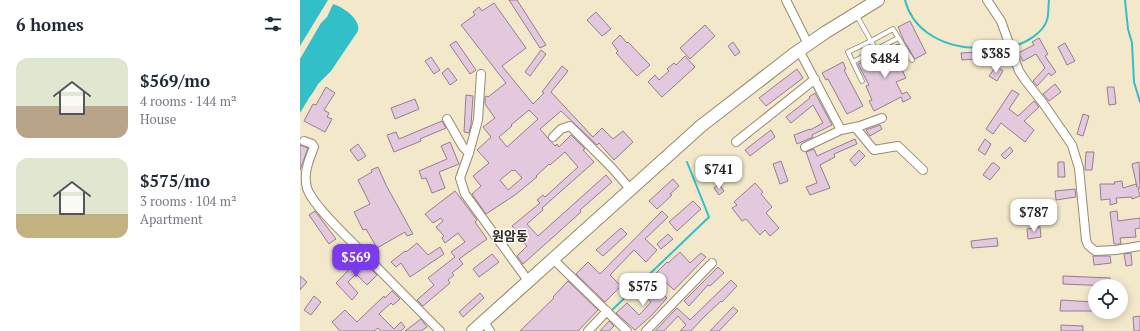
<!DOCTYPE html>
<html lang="en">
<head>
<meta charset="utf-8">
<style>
  body { margin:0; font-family:"PT Serif","Noto Sans KR",serif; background:#f6f6f7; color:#1f2937; height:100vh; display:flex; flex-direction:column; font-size:15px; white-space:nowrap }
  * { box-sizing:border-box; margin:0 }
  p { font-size:13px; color:#747a83 }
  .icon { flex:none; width:22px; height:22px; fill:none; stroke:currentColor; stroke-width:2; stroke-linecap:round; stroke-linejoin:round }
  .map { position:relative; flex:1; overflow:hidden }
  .details { display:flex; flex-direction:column; background:#fff; width:300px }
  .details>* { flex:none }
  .tools { position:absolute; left:788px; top:279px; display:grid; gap:8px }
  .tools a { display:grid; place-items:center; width:40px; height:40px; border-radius:50%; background:#fff; box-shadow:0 2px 10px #0003; font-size:20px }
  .price { position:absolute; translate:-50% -34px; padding:0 9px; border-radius:8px; background:#fff; color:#222; font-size:13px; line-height:26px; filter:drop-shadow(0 1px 2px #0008) }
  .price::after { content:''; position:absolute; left:50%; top:24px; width:12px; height:9px; margin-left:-6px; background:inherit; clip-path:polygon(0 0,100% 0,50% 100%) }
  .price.current { background:#7c3aed; color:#fff }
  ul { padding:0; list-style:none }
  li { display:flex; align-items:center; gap:12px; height:100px; padding:0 16px }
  li span { display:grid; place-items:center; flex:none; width:112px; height:80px; border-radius:12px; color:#555 }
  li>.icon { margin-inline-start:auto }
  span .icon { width:48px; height:48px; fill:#fffc; stroke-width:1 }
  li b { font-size:17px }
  h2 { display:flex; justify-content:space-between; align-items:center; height:48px; padding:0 16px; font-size:17px }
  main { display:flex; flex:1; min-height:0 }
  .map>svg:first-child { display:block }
</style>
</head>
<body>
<main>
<section class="details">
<h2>6 homes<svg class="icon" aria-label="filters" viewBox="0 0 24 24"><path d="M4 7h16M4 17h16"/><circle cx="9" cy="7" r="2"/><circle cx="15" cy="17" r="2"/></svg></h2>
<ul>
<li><span style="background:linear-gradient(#dfe7d0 60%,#b9a48a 0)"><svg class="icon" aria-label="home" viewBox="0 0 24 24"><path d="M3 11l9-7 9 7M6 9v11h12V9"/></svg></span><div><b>$569/mo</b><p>4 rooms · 144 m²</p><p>House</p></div></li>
<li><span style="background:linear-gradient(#dfe7d0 70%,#c2b280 0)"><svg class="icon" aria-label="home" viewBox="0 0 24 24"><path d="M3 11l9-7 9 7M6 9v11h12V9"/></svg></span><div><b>$575/mo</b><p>3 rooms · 104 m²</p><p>Apartment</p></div></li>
</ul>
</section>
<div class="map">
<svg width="840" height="331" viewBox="0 0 840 331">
  <rect width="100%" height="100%" fill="#f3e8ca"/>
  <!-- water -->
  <path fill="#33bfc8" d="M0 0H28L0 46Z
    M33 4C43 7 61 19 58 31L31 71 18 84 14 91 9 98 0 113V59L21 23 27 17Z"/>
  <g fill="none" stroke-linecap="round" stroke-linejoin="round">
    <!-- stream -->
    <path stroke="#33bfc8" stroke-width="2" d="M605 0C612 28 637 43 664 47 678 49 694 47 708 47
      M825 0 828 29 832 43 834 82 840 102
      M712 46C725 44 743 33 747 20 749 14 748 6 749 0
      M310 312 409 217 387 162"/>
  </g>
  <!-- building -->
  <path fill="#e4c9de" stroke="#967d90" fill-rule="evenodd" d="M209 0H217L246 45 240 48Z
    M194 3 226 48 202 66 233 104 244 93 242 92 262 66 268 71 251 92 293 137 302 128 313 139 323 131 333 142 314 160 299 143 297 145 261 111 240 129 255 146 257 144 259 147 271 135 285 149 283 150 294 162 242 208 243 210 227 224 238 236 306 175 312 182 280 210 281 212 223 264 217 256 227 246 217 237 219 235 212 226 240 203 237 200 243 195 245 197 278 167 265 152 250 165 249 164 236 176 237 177 215 195 186 214 172 194 181 186 173 176 189 163 177 150 191 137 183 127 195 118 185 104V97L187 96 188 97 206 83 161 25 175 15 173 12 179 7 182 11ZM229 110 238 119 207 147 199 137 212 126 211 125ZM212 170 213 171 215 170 222 178 208 190 200 180Z
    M296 12 311 29 302 36 287 20Z
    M610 21 626 53 615 59 604 41 598 27Z
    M405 25 415 36 390 59 380 48Z
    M320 35 327 43 328 42 350 65 337 76 316 53 318 51 312 43Z
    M739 38 748 54 745 56 756 72 751 76 749 73 737 86 733 81 745 68 736 54 723 61 718 53 734 45 732 42Z
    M156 41 176 70 170 74 150 45Z
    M433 42 440 52 435 56 428 46Z
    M765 43 775 61 767 65 758 47Z
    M598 44 607 59 599 64 606 78 596 82 602 94 607 92 611 98 603 102 601 97 574 111 569 101 572 100 566 86 569 85 558 64 568 59 571 65 591 55 588 49Z
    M241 50 246 54 230 76 225 72Z
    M677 52V59L662 60 661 53Z
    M385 56 395 67 362 97 348 82 355 75 359 80 369 71 367 69 374 63 376 65Z
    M131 57 140 70 134 74 125 61Z
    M543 62 546 69 544 70 563 106 547 114 528 79 526 80 522 73Z
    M696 66 703 71 697 81 689 76Z
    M148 68 157 80 150 85 142 73Z
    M497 69 503 78 466 106 459 98Z
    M755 84 761 92 749 101 743 94Z
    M26 87 35 93 24 110 29 113 27 117 32 119 25 132 4 121 13 104 16 105Z
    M807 87H814L816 104 809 105Z
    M712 90 719 94 709 109 718 116 734 101 739 107 724 121 734 130 725 142 701 123 693 134 686 129Z
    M515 93 532 125 512 135 513 137 497 144 494 135 510 129V130L523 123 513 105 491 123 486 117 510 98 509 97Z
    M166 95 173 96 171 125 169 133 164 132Z
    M115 99 119 109 95 119 91 108Z
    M783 114 789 116 783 136 777 134Z
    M142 121 146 128 120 139 121 141 94 152 87 135 96 132 99 139Z
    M580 125 582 129 570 136 566 130Z
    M471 130 475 137 450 156 445 150Z
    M555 139 557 144 534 154 535 157 520 165 530 188 510 195 506 187 517 183 506 152 514 149 517 156Z
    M685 139 691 144 685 155 678 150Z
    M150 142 159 164 139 172 145 188 132 193 126 178 122 179 119 171 147 159 141 146Z
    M58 144 66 156 58 161 50 150Z
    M0 145 8 148 0 170Z
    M710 147 713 151 705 159 701 155Z
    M559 150 565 156 555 166 550 160Z
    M786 152H794L792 170H785Z
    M481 161 488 181 480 184 473 164Z
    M758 162H764L765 177H758Z
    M839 162 840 188H838L840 196 832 199V197L816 198 817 203 810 205V199L801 200 800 184H815L814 182 822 181 823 188 836 184 837 187 832 164Z
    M692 163H694L700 168 690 180 683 175Z
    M78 167 86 185 113 234 107 236 105 232 77 248 66 229 63 230 54 212 70 204 58 180 72 172 71 170Z
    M373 179 379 186 370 194 372 195 357 209 349 201Z
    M455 183 463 192 461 194 472 207 466 213 479 228 470 236 465 230 460 235 446 219 442 221 432 208 437 205 434 202Z
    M419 184 424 191 419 195 414 188Z
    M775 189 776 197 756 200 755 191Z
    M155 191 177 220 175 222 187 239 159 259 163 264 152 273 154 275 148 280 150 283 123 306 117 300 134 285 128 278 155 257 151 252 165 242 158 233 145 243 142 238 144 236 136 227 143 221 141 218 133 223 125 214Z
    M393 201 401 209 377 231 369 222Z
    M15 211 36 239 29 244 9 215Z
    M362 211 368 217 345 239 357 250 346 262 334 250 310 275 321 286 305 302 276 274 288 262 300 274Z
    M817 211 818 221 840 218V228L835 229 836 237 820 238 821 244H814L810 212Z
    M740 227 741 237 728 239 727 229Z
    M321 228 327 234 303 256 296 250Z
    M368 234 373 239 361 249 357 244Z
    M697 238 698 246 672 248 671 241Z
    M117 243 128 255 140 247 144 254 110 277 101 263 96 267 91 262 105 251 106 252Z
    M380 252 390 263 401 253 406 257 374 290 356 273 367 262 368 263Z
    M831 253 832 265 826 266 824 254Z
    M192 254 199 262 179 277 173 269Z
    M793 256H810L811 263 794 265Z
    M60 258 77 275 67 285 56 274 48 282 58 293 52 300 36 283Z
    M418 267 424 273 410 286 408 285 389 306 384 301Z
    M0 276 7 282 0 290Z
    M763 276 810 278V286L763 284Z
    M348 280 367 298 352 315 335 330 316 313 327 303 339 315 343 311 351 302 339 290Z
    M431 280 437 286 422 302 421 301 403 318 391 331H380L386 325 378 316 364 331H355L377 308 390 320Z
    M268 281 298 310 278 331H220L254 298 253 297Z
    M92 291 100 299 93 305 91 303 79 314 94 329 101 322 105 327 101 331H81L78 328 74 331H40L32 322 45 310 57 322 84 296 85 298Z
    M180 293 184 298 163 317 159 312Z
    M14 296 21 302 11 315 4 310Z
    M761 300 793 302 792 311H760Z
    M433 307 438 311 419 331H410Z
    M840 316V331H834L833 317Z
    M121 319 127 327 121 331H105Z
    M309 321 314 326 309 331H300Z
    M761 325 783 326V331H761Z"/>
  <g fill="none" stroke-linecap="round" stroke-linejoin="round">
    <!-- lane casing -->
    <g stroke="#958b6f" stroke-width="5.5">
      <path id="lane" d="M557 16 571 41 593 29 612 60
        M553 62 598 38
        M562 81 548 52 571 41 579 56"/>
    </g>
    <!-- street casing -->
    <g stroke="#958b6f" stroke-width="10">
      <path id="street" d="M486 0 508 44
        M687 0 701 21 719 71 725 80 743 103 772 145 779 168 786 240 788 245 795 251 816 250 840 246
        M499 50 541 130
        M181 74 178 120 169 153 160 178 165 194 229 282
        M147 119 163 147 169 153
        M555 127 574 150 598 146 623 170
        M253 137 261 129 270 126 312 168 331 190
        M4 141 12 144 14 147C9 160 3 173 7 188 12 205 49 239 63 253 88 279 114 305 140 331
        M436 142 515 79
        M505 147 541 130 560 126 582 118
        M254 260 327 331
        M184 322 190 331
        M288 331 307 311
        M346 331 412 263"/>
    </g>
    <!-- secondary casing -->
    <g stroke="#958b6f" stroke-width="14">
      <path id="secondary" d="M173 331 401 126 494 54 526 32 578 0"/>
    </g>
    <!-- lane -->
    <use href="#lane" stroke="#fff" stroke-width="4"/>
    <!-- street -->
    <use href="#street" stroke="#fff" stroke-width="8"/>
    <!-- secondary -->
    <use href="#secondary" stroke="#fff" stroke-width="12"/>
  </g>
  <g text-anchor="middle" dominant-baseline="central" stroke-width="3" stroke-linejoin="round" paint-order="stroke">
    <!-- quarter labels -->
    <g font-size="13" font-weight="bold" fill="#2f2b1f" stroke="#fff">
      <text x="210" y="236">원암동</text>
    </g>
  </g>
</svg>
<div class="tools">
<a><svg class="icon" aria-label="locate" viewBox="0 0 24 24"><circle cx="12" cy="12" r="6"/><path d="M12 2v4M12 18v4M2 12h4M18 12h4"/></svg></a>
</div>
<b class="price" style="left:696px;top:74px">$385</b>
<b class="price" style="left:585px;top:79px">$484</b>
<b class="price" style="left:419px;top:190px">$741</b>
<b class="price" style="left:734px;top:233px">$787</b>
<b class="price current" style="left:56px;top:278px">$569</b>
<b class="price" style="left:343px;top:307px">$575</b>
</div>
</main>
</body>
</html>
